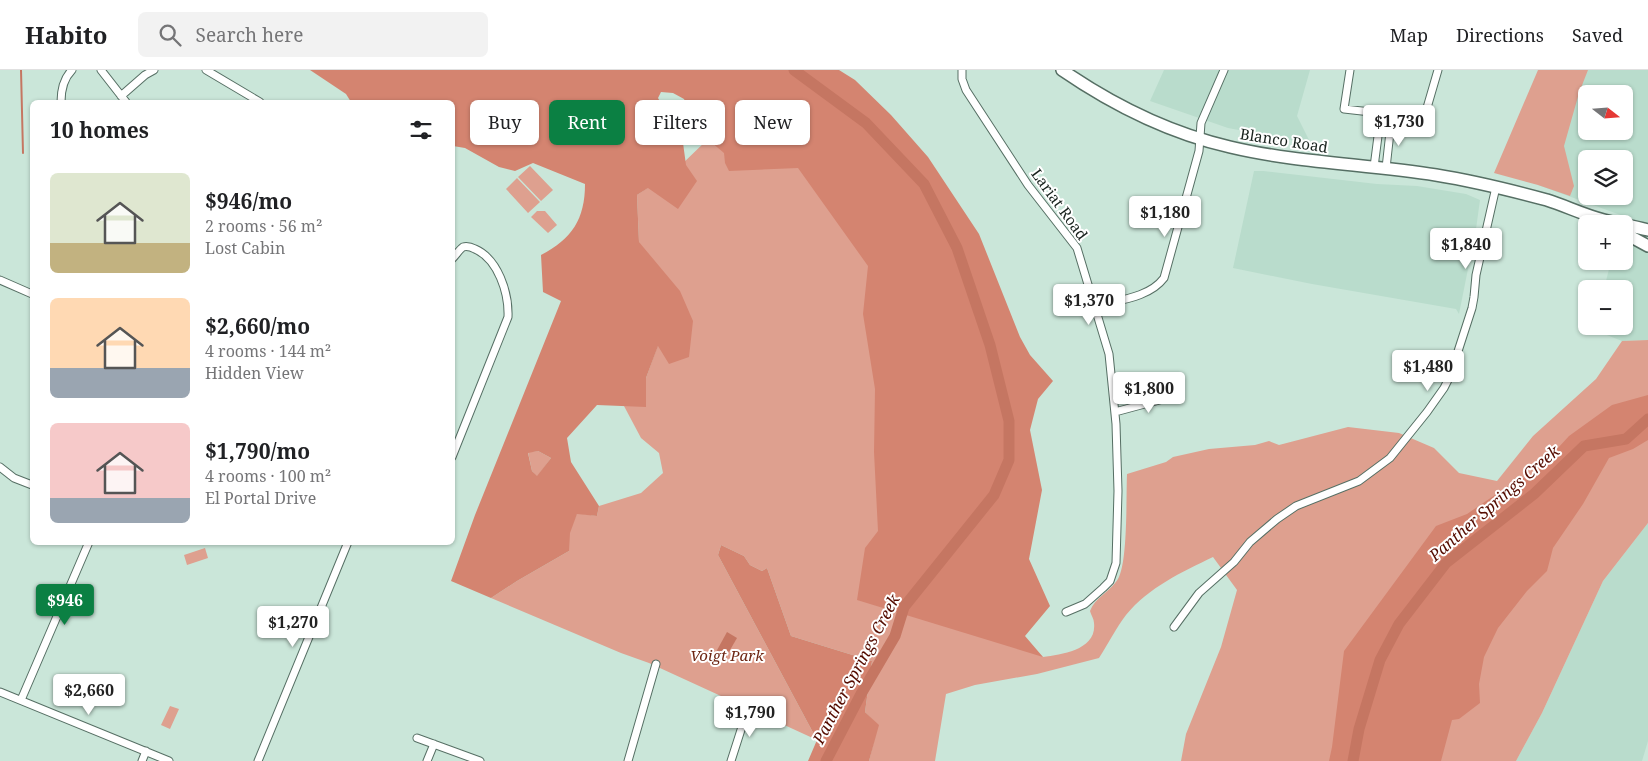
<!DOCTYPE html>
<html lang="en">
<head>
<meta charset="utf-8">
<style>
  body { margin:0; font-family:"Noto Serif",serif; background:#f2f2f2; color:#202124; height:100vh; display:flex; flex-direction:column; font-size:19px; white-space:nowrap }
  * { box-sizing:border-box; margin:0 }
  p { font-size:16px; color:#757577 }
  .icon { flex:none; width:28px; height:28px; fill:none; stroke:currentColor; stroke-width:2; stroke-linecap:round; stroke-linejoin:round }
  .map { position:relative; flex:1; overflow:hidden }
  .side { position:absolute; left:30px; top:30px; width:425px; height:445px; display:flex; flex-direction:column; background:#fff; border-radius:8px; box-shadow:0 1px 4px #0004 }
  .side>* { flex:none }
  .hud { position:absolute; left:470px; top:30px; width:475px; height:45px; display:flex; gap:10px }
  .needle { width:32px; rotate:107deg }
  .tools { position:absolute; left:1578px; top:15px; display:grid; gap:10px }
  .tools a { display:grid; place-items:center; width:55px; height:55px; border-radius:8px; background:#fff; box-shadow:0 1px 4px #0004; font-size:25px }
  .price { position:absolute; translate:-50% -42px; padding:0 11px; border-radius:5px; background:#fff; color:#222; font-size:16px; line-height:32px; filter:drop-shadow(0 1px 2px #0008) }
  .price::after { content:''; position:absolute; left:50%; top:30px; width:15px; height:11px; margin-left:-8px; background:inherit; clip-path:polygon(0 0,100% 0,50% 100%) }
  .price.current { background:#0b8043; color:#fff }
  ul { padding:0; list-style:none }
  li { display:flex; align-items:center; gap:15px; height:125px; padding:0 20px }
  li span { display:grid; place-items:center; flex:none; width:140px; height:100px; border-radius:8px; color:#555 }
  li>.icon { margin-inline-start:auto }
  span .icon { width:60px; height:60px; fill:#fffc; stroke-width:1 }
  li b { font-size:21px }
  h2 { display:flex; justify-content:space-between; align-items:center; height:60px; padding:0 20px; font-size:21px }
  .pill { padding:0 18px; border-radius:8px; background:#fff; box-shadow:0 1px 4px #0004; font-size:18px; line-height:45px }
  .pill.current { background:#0b8043; color:#fff }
  header { display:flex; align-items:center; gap:30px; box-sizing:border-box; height:70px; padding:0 25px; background:#fff; border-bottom:1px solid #e0e0e0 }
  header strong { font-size:24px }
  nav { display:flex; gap:28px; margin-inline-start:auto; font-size:18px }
  .search { width:350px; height:45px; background:#f2f2f2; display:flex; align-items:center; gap:12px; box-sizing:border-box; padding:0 18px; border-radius:8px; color:#757577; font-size:19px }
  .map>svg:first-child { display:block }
</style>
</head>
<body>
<header>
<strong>Habito</strong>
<div class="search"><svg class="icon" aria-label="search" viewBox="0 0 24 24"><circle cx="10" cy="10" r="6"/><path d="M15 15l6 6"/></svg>Search here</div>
<nav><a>Map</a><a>Directions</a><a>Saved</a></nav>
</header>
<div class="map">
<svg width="1648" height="691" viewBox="0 0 1648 691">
  <rect width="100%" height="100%" fill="#cae6d9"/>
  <!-- built -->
  <path fill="#b9dccc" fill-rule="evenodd" d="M1164 0H1310L1297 46 1312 76 1287 69 1228 58 1150 31Z
    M1583 0H1648V155L1538 115ZM1586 24H1624V61H1586ZM1586 89H1624V126H1586Z
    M1254 101H1263L1377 114 1417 116 1466 124 1480 130 1476 159 1459 244 1456 239 1312 214 1233 198Z
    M1624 173 1648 182V270L1622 271 1594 260 1595 256H1624V219H1604L1611 191H1624Z
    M1648 453V671L1642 691H1516L1542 643 1603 511Z"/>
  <!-- green -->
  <path fill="#dea08f" d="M1538 0H1588L1579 23 1564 76 1574 116 1570 126 1538 115 1494 103Z
    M755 39 858 129 956 520 1043 587C1062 584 1097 580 1094 553 1094 549 1091 545 1090 541 1095 527 1110 522 1118 509 1128 492 1126 427 1127 404L1166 392 1173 387 1209 379 1255 375 1269 371 1279 375 1348 357 1399 363 1434 378 1459 403 1497 411 1533 366 1596 309 1622 271 1648 270V453L1603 511 1542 643 1516 691H1181L1186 664 1221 577 1237 520 1213 487C1182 502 1149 517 1126 545 1116 558 1108 574 1099 588L1037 604 975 615 946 624 935 691H869L878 655 865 642 872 591 791 566 767 498 762 501 750 495 744 486 721 475 718 485 817 670 649 593 621 583 491 528 517 511 569 481V463L577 443 597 446 599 436 641 423 663 403 659 383 641 368 624 336H646V308L658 275 639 172 637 125 679 97 707 70Z
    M530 96 553 120 541 131 518 107Z
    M517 108 540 132 528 143 506 119Z
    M537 141H545L557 155 548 163 531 147Z
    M538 381 551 388 537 407 532 401 528 382Z
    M205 478 208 488 187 495 184 485Z
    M170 636 179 639 170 659 161 655Z"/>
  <!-- forest -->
  <path fill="#d48470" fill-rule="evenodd" d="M310 0H839L855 10 891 45 928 87 979 164 1020 267 1030 285 1053 311 1038 329 1030 360 1042 420 1029 489 1050 536 1025 566 1043 587 857 530 865 478 878 461 874 382 875 319 863 244 868 196 798 98 729 101 725 93 724 83 711 72 689 40 684 29 673 23 661 22 658 28 683 73 686 95 697 111 678 139 648 118 637 125 639 172 680 221 693 251 689 287 669 294 658 276 646 308V337L597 335 567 368 571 392 599 436 597 446 577 444 570 463 569 481 517 511 491 528 451 511 475 445 561 231 543 222 541 185C572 169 585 149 585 114L533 93 515 101 499 97 465 78 453 76 452 32H351L346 24ZM538 381 551 388 537 406 532 401 528 383Z
    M1648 325V370L1633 379 1609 388 1583 434 1553 478 1547 501 1527 521 1498 558 1484 587 1479 614 1480 633 1459 649 1452 650 1441 691H1329L1332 677 1344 581 1436 456 1467 444 1514 412 1535 403 1569 366 1612 335Z
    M721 475 744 486 750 495 762 501 767 498 791 566 872 591 865 642 879 655 869 691H808L817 670 718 485Z"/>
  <!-- water -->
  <path fill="#c57662" d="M727 562 737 568 726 587 716 582Z"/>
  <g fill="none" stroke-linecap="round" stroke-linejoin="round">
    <!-- stream -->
    <path stroke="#c57662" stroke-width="2" d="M21 0 23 83"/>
    <!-- river -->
    <path stroke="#c57662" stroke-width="11" d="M794 0 866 53 924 114 957 178 990 275 1009 351V390L994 425 904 537 895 566 861 624 826 691
      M1353 691 1359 659 1380 590 1399 554 1446 493 1534 424 1584 376 1626 369 1648 349"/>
    <!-- minor casing -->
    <g stroke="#566f64" stroke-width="9">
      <path id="minor" d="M101 0 126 32
        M206 0 260 32
        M962 0V9L966 20 1028 115 1077 178 1109 284 1116 354 1118 421 1116 493 1110 511 1103 518 1085 534 1066 542
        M1350 0 1344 39 1424 48 1438 0
        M121 26 145 5 154 0
        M61 32C61 20 63 9 72 0
        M1374 97 1381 43
        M1386 98 1392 44
        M452 189C456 185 459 180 463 177 467 176 471 177 475 179 498 189 509 223 508 247L452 387
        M0 210 32 224
        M1095 236C1118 230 1149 228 1164 208L1199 81 1201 53 1224 0
        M1115 342 1178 325
        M0 397 14 408 32 415
        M1174 557 1199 523 1234 492 1250 472 1277 449 1296 436 1359 411 1390 388 1427 342 1444 318 1450 306 1472 238 1474 227 1476 205 1496 117
        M0 622 169 691
        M21 630 89 472
        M417 668 480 691
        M142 691 146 681
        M258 691 348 472
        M427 691 434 674
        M628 691 656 594
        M731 691 748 638"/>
    </g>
    <!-- primary casing -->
    <g stroke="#566f64" stroke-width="14">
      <path id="primary" d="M1062 0C1113 35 1169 63 1230 77 1297 93 1368 94 1436 105 1473 111 1510 120 1547 130 1566 136 1584 145 1604 150 1619 154 1633 156 1648 160
        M1624 163 1648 176"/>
    </g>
    <!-- minor -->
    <use href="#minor" stroke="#fff" stroke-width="7"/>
    <!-- primary -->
    <use href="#primary" stroke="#fff" stroke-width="11"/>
  </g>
  <g text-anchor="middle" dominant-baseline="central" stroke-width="4" stroke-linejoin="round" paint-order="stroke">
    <!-- street labels -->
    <g font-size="15" fill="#18221d" stroke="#fff">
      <text transform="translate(1284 70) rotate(9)">Blanco Road</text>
      <text transform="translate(1060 134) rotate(54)">Lariat Road</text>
    </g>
    <!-- park labels -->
    <g font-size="15" font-style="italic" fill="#6d2512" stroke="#fff">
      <text x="727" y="585">Voigt Park</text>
    </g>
    <!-- water labels -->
    <g font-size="16" font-style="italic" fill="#550c00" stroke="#fff">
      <text transform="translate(1494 433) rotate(-41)">Panther Springs Creek</text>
      <text transform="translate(856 599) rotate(-62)">Panther Springs Creek</text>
    </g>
  </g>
</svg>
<div class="tools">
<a><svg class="needle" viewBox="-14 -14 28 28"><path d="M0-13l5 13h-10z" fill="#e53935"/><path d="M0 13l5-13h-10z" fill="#757577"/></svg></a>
<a><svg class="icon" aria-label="layers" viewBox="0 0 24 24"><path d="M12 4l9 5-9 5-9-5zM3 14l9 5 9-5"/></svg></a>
<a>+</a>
<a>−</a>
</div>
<b class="price" style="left:1399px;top:77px">$1,730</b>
<b class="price" style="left:1165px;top:168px">$1,180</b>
<b class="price" style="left:1466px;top:200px">$1,840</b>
<b class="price" style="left:1089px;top:256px">$1,370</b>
<b class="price" style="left:1428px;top:322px">$1,480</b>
<b class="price" style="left:1149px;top:344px">$1,800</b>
<b class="price current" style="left:65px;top:556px">$946</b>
<b class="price" style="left:293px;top:578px">$1,270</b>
<b class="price" style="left:89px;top:646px">$2,660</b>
<b class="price" style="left:750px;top:668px">$1,790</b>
<div class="hud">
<a class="pill">Buy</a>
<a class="pill current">Rent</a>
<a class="pill">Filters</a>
<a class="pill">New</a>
</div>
<section class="side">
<h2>10 homes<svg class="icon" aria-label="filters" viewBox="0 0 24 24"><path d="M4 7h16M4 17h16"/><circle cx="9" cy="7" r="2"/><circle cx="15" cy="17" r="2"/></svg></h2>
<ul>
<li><span style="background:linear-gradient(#dfe7d0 70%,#c2b280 0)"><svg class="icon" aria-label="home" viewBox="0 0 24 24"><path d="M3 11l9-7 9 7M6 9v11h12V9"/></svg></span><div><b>$946/mo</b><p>2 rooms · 56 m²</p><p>Lost Cabin</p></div></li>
<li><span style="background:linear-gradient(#ffd9b3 70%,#9aa5b1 0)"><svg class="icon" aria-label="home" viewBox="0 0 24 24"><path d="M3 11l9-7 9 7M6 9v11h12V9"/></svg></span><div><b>$2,660/mo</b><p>4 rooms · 144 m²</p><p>Hidden View</p></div></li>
<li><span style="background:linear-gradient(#f6c9c9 75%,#9aa5b1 0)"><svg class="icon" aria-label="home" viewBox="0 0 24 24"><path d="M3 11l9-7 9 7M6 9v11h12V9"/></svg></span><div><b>$1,790/mo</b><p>4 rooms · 100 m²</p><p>El Portal Drive</p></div></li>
</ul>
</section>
</div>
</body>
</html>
